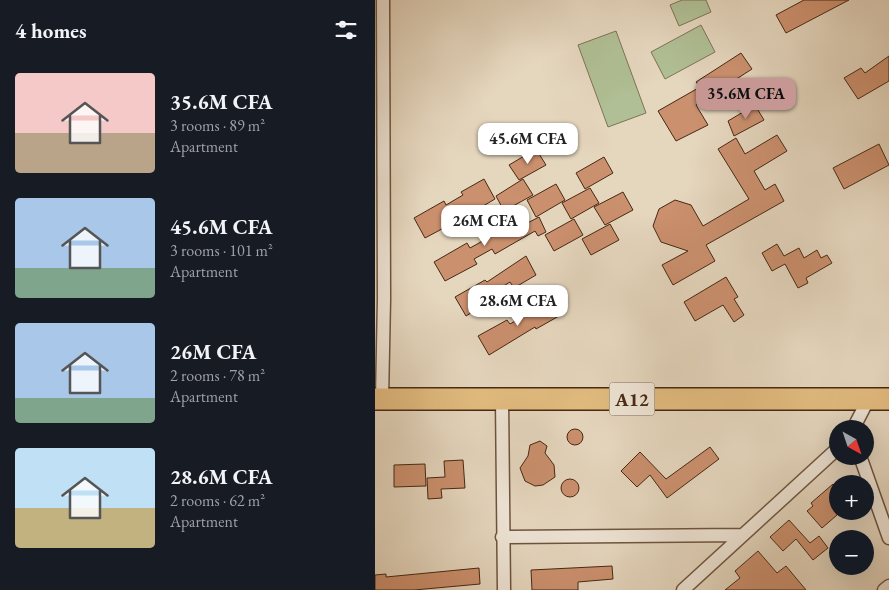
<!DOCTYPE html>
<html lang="en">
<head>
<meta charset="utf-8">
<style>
  body { margin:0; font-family:"EB Garamond",serif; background:#20242c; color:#f1f3f6; height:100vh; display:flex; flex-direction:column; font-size:19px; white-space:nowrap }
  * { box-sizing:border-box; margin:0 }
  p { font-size:16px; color:#9ea1a6 }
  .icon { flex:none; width:28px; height:28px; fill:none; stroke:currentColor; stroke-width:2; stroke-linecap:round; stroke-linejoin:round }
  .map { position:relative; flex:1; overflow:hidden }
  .drawer { display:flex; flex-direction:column; background:#171b24; width:375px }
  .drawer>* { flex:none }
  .needle { width:32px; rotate:140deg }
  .tools { position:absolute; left:454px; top:420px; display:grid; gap:10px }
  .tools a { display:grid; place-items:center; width:45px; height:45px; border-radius:50%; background:#171b24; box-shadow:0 5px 20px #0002; font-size:25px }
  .price { position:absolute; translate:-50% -42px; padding:0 11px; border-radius:10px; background:#fff; color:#222; font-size:16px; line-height:32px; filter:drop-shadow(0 1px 2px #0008) }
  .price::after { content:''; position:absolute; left:50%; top:30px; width:15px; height:11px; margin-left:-8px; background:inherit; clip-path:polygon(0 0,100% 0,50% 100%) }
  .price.current { background:#c59692; color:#111 }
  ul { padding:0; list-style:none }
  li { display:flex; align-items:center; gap:15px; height:125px; padding:0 15px }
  li span { display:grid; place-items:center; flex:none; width:140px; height:100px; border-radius:5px; color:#555 }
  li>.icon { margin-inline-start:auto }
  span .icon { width:60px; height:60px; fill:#fffc; stroke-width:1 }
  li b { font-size:21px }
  h2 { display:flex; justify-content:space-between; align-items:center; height:60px; padding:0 15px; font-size:21px }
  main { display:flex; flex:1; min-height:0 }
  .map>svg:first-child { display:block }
</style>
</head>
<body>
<main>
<section class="drawer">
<h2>4 homes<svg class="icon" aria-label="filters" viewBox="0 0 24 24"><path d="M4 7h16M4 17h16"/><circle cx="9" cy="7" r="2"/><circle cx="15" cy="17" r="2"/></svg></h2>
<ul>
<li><span style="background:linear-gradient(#f6c9c9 60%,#b9a48a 0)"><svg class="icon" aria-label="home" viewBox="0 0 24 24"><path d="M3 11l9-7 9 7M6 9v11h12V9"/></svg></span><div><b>35.6M CFA</b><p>3 rooms · 89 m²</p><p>Apartment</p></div></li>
<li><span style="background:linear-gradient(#a9c7e8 70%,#7fa58c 0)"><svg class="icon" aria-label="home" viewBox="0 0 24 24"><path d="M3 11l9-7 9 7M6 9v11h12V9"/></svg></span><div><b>45.6M CFA</b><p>3 rooms · 101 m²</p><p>Apartment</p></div></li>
<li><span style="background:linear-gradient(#a9c7e8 75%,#7fa58c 0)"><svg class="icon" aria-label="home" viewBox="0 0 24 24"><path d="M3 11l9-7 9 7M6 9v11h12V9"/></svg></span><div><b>26M CFA</b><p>2 rooms · 78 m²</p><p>Apartment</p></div></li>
<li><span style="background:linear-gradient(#bfe0f5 60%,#c2b280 0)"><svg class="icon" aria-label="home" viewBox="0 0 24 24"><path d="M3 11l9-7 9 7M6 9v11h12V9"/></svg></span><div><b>28.6M CFA</b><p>2 rooms · 62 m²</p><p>Apartment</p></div></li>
</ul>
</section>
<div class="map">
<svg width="514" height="590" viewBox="0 0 514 590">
  <rect width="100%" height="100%" fill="#e5d6be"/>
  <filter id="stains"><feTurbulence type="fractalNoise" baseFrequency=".004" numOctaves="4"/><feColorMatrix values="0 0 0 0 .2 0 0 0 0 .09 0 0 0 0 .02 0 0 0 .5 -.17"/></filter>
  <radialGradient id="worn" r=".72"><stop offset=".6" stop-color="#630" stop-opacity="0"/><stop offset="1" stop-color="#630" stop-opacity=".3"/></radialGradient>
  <!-- green -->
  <path fill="#b0bf95" stroke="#7c7454" d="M307 0H331L336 12 304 26 295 5Z
    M326 25 340 52 290 79 276 52Z
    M241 31 271 113 233 127 203 45Z"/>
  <!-- building -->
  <path fill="#cb906e" stroke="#472913" d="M429 0H474L411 33 401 15Z
    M366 53 377 69 321 105 333 125 301 141 283 111 325 87 321 82Z
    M514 56V81L483 99 469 78 486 68 490 73Z
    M380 105 389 120 359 136 353 121Z
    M402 135 412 151 379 171 390 190 400 184 409 201 331 245 340 261 298 285 287 265 313 251 286 242 278 226 284 209 300 200 316 205 328 226 374 199 343 149 361 138 370 154Z
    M504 144 514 165 469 189 458 168Z
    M161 149 171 165 144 180 134 165Z
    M229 157 238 173 210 189 201 173Z
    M109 179 120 199 98 212 95 206 77 216 80 222 50 238 39 218 69 201 71 205 88 195 86 192Z
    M148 179 158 195 129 211 121 196Z
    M181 184 190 200 161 217 152 200Z
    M215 188 224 203 196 219 187 203Z
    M248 192 258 210 230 225 219 207Z
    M164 217 171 232 163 236 160 231 120 254 117 249 99 259 102 264 70 281 59 262 92 243 95 248 113 238 110 233 132 221 137 231Z
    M199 219 208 235 179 251 170 235Z
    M235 224 244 240 216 255 207 239Z
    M402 244 409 256 424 248 429 258 442 250 446 258 452 255 457 263 431 278 433 283 423 288 410 264 397 271 387 253Z
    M151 256 161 275 139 288 135 282 117 293 121 298 91 316 80 297 110 280 112 282Z
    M351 277 363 297 359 299 369 315 359 322 348 305 320 321 309 302Z
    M173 298 184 316 161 329 160 327 114 355 103 336 132 320 135 324 153 314 151 310Z
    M192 437a8 8 0 1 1 16 0a8 8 0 1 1-16 0Z
    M165 441 172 446 170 453 179 465 180 477 168 485 160 486 150 481 145 468 153 456 155 445Z
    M335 447 344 459 292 498 275 475 262 487 246 471 265 452 291 479Z
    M88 460 90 488 66 489 67 498 53 499 52 478 70 477 69 461Z
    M50 464 51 486 19 487V465Z
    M186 488a9 9 0 1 1 18 0a9 9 0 1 1-18 0Z
    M458 484 462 489V515L447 528 432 511 438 506 436 503Z
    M414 520 435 543 444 536 453 548 438 560 421 539 408 551 395 537Z
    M383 551 402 573 411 566 431 590H350L365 578 360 571Z
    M237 566 238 579 203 582V590H157L156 570Z
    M104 568 105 584 39 590H0V575L11 574V577Z"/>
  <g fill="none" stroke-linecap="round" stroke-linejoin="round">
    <!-- street casing -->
    <g stroke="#6e543e" stroke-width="15">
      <path id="street" d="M7 399 9 299 8 0
        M127 399 129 590
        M478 429 494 398
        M485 456 514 538
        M127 537 367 535
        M308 590 462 449
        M509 590 514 586"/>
    </g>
    <!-- primary casing -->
    <g stroke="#472913" stroke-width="24">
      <path id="primary" d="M0 399H514"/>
    </g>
    <!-- street -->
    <use href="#street" stroke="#eee4d5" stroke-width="12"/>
    <!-- primary -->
    <use href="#primary" stroke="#e2bb7f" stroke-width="21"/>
  </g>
  <g text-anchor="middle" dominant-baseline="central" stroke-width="4" stroke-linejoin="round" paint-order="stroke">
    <!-- shield labels -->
    <rect fill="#eee4d5" stroke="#79614d" stroke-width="1" x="234.5" y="382.5" width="45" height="33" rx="4"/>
    <g font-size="19" font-weight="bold" fill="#472913">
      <text x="257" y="399">A12</text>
    </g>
  </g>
  <rect width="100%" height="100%" filter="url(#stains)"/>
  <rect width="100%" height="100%" fill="url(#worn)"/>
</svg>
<div class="tools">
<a><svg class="needle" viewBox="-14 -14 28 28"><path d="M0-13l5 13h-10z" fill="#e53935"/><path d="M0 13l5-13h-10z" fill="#9ea1a6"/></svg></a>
<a>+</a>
<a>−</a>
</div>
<b class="price current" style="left:371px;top:120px">35.6M CFA</b>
<b class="price" style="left:153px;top:165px">45.6M CFA</b>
<b class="price" style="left:110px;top:247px">26M CFA</b>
<b class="price" style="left:143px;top:327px">28.6M CFA</b>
</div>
</main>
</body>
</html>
